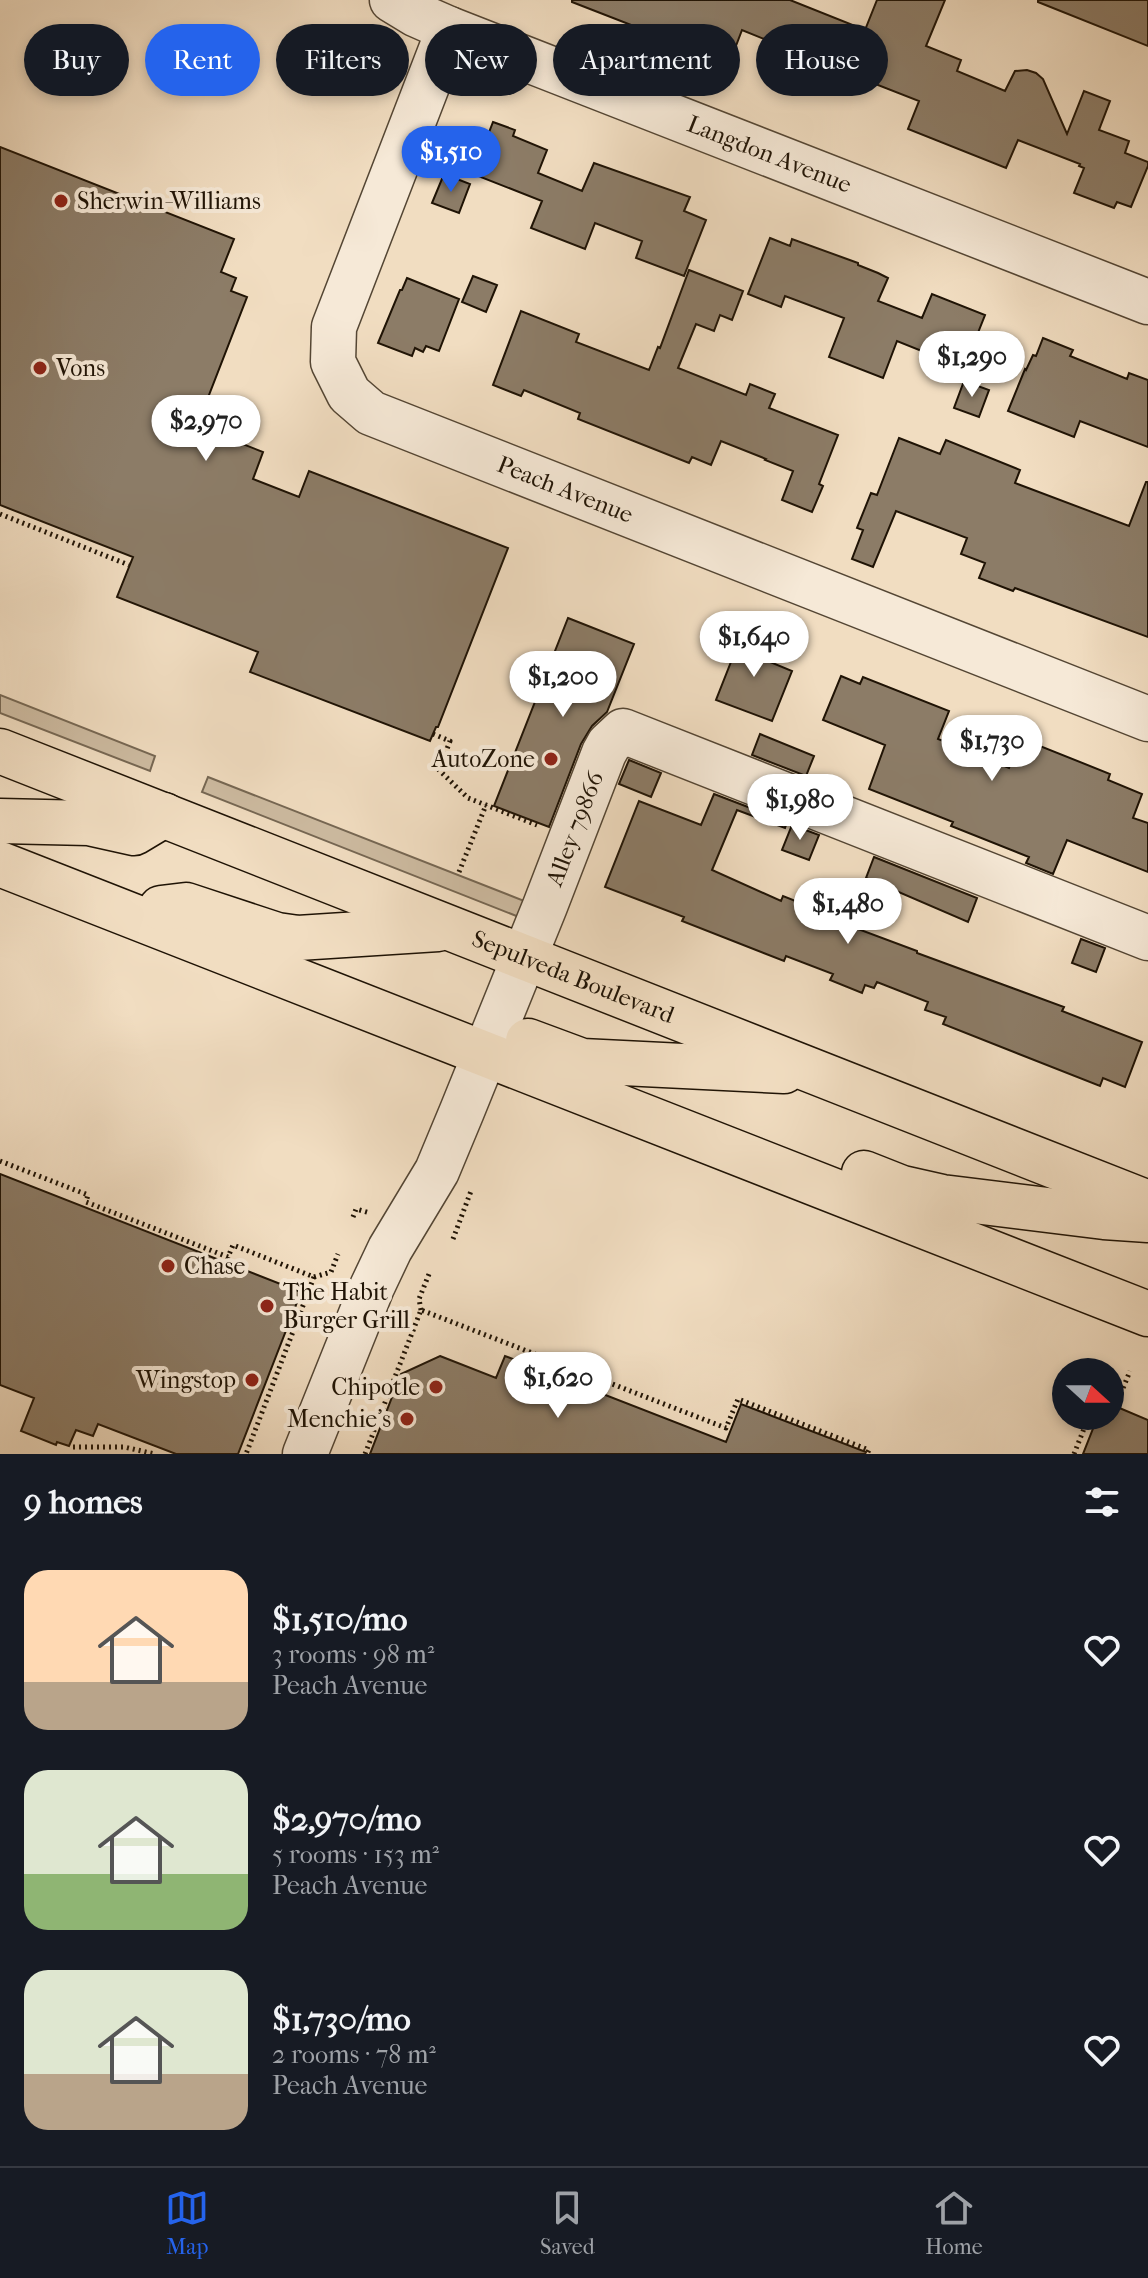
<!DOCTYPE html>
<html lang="en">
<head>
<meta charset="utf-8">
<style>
  body { margin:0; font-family:"IM FELL French Canon",serif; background:#20242c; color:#f1f3f6; height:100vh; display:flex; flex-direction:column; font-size:30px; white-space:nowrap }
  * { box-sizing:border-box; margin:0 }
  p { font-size:26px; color:#9ea1a6 }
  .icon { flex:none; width:44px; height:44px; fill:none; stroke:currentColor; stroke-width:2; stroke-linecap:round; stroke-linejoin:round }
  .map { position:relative; height:1454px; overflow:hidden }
  .side { display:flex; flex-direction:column; background:#171b24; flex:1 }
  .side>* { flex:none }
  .hud { position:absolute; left:24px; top:24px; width:1100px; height:72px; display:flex; gap:16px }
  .needle { width:52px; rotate:111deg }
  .buttons { position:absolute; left:1052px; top:1358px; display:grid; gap:16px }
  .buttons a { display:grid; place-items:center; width:72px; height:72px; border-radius:50%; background:#171b24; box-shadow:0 4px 12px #0003; font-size:40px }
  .price { position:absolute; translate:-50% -68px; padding:0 18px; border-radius:28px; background:#fff; color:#222; font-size:26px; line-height:52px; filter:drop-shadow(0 2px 4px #0008) }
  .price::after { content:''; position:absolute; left:50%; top:48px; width:24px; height:18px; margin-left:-12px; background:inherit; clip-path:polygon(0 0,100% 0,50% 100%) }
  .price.active { background:#2563eb; color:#fff }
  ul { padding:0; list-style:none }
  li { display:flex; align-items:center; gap:24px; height:200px; padding:0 24px }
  li span { display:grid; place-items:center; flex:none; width:224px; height:160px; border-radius:24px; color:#555 }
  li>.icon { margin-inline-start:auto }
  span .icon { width:96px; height:96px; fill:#fffc; stroke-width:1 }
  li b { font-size:34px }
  h2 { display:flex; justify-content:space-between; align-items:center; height:96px; padding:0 24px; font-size:34px }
  .chip { padding:0 28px; border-radius:36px; background:#171b24; box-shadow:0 4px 12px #0003; font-size:28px; line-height:72px }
  .chip.active { background:#2563eb; color:#fff }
  .tab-bar { display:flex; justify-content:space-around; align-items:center; height:112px; border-top:2px solid #363941; background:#171b24; font-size:22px; color:#9ea1a6 }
  .tab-bar a { display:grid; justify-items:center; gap:4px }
  .tab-bar .active { color:#2563eb }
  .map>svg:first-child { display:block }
</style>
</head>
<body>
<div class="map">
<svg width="1148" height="1454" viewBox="0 0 1148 1454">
  <rect width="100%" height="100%" fill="#f1ddc1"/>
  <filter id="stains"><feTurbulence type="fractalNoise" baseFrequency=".0025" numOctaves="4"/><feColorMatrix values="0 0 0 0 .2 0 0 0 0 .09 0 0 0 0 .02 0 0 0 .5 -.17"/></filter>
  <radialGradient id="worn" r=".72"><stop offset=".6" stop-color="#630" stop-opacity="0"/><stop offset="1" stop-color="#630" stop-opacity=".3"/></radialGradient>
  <!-- grass -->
  <path fill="#cdbba1" stroke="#766753" stroke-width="2" d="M0 695 155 756 150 771 0 713Z
    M208 777 532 904 519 917 202 792Z"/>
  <!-- building -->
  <path fill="#8c7c67" stroke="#1f1305" stroke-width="2" d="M572 0H790L865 30 877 0H945L926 46 961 60 957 71 1005 91 1015 71 1027 70 1036 73 1043 79 1067 134 1084 91 1110 101 1099 130 1129 141 1125 153 1148 162V166L1131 207 1117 202 1114 208 1074 193 1084 168 1079 166 1080 164 1018 140 1006 168 908 129 919 101 850 74 844 88 831 83 829 89 821 86 817 94 784 81 796 52 742 30 731 59 669 34 667 39 572 2Z
    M1038 0H1148V46L1038 2Z
    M493 122 515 130 513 136 547 150 538 173 582 191 594 163 690 197 684 211 706 220 684 276 636 258 642 241 595 223 585 249 531 228 542 201 473 174Z
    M0 147 234 239 221 272 236 278 231 291 247 297 197 426 263 452 253 479 299 497 309 471 508 548 438 727H436L430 741 250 672 258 652 117 597 133 557 0 505Z
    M444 174 470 184 459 213 432 203Z
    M770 238 790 246 792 239 858 263V265L878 273 888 278 878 301 922 318 932 294 985 315 964 368 897 341 883 378 829 357 844 318 785 296 781 307 748 294Z
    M689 270 743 291 732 320 720 315 714 331 696 324 678 368 746 395 750 384 775 394 769 408 838 435 819 484 823 486 812 512 782 500 793 471 765 460 766 459 721 441 711 465 692 457 689 463 578 419 580 413 524 390 521 396 493 385 521 311 579 334 576 342 649 370 658 347 660 348Z
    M473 276 497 285 486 312 462 302Z
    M407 278 459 299 439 351 426 346 423 352 415 348 412 356 378 343 400 290H402Z
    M1043 338 1073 350 1070 356 1127 379 1129 373 1148 380V447L1080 421 1074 437 1008 411 1025 369 1026 370 1033 355 1036 356Z
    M964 381 989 390 979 417 954 408Z
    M899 438 940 454 946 440 1020 470 1015 483 1129 526 1146 482H1148V637L1015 588 1013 591 979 578 985 563 961 554 967 538 896 511 873 567 852 559 863 530 857 528 871 493 877 495Z
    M568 618 634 644 607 712 592 726 581 744 549 827 494 806Z
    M742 634 776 647 770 662 792 671 772 721 716 700Z
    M841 676 860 684 863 677 949 711 938 739 1009 768 1020 738 1110 774 1108 780 1142 794 1133 818 1148 823V872L1067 840 1053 874 1026 863 1029 857 951 826 953 822 869 789 885 745 823 720Z
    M760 734 814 756 806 776 752 755Z
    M629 760 661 773 651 797 619 784Z
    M714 794 787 822 785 828 737 810 712 870 781 901 783 896 816 909 815 913 917 951V953L1064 1007 1062 1011 1142 1042 1125 1087 1103 1078 1100 1086 943 1024 946 1017 925 1010 928 1002 877 982 874 988 865 985 862 993 830 980 833 974 786 956 784 961 682 921 684 917 605 887 639 801 701 825Z
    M792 825 819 835 809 860 782 850Z
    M874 857 977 898 968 922 866 878Z
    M1081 939 1105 948 1096 972 1072 963Z
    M0 1174 301 1292 238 1454H176L98 1424 93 1436 76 1430 69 1446 57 1442 56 1445 21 1431 34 1398 0 1385Z
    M440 1356 496 1378 505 1356 726 1442 741 1404 866 1452 865 1454H370L401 1374Z
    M1110 1404 1148 1420V1454H1083L1098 1416H1110Z"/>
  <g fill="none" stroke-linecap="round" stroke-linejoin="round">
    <!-- minor casing -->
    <g stroke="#544634" stroke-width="47">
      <g id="minor">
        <path id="s1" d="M392 0 415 14 449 29 1148 302"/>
        <path id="s2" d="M449 29 334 327 333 362 349 394 371 413 1148 719"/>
        <path id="s3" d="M305 1454 372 1287 390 1249 437 1171 462 1111 545 906 604 753 609 744 623 731 1148 938"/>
      </g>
    </g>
    <!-- major casing -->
    <g stroke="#1f1305" stroke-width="47">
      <g id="major">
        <path id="s4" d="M0 751 1148 1203"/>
        <path d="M0 821 89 823 134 833 164 815"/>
        <path d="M0 864 1148 1314"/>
        <path d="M161 908 186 905 277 935 298 938 438 929"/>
        <path d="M528 1041 582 1061 784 1071"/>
        <path d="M864 1173 902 1188 942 1197 1104 1217 1148 1220"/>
      </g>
    </g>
    <!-- path -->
    <path stroke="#1f1305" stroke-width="5" stroke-dasharray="2 4" stroke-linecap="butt" d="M139 205 145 208
      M0 514 129 565
      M433 734 450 741 439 770 468 798 537 825
      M459 872 486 805
      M0 1161 88 1195 86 1202 228 1257 233 1245 314 1277 246 1454
      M353 1217 356 1209 370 1213
      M453 1239 471 1191
      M314 1277 331 1272 338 1254
      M421 1310 419 1299 429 1274
      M1110 1400 1117 1403 1130 1371
      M73 1447H124L155 1454
      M365 1454 421 1310 726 1428 738 1399 869 1450 867 1454
      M1074 1454 1089 1416"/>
    <!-- minor -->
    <use href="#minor" stroke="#f6e9d7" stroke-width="44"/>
    <!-- major -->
    <use href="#major" stroke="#f1ddc1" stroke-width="44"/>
  </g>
  <!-- markers -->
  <g fill="#8f2418" stroke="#f6e9d7" stroke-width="3">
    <circle cx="61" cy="201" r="8"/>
    <circle cx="40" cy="368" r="8"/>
    <circle cx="551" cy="759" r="8"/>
    <circle cx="168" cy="1266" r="8"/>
    <circle cx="267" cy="1306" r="8"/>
    <circle cx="252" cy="1380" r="8"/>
    <circle cx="436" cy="1387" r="8"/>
    <circle cx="407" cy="1419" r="8"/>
  </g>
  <g text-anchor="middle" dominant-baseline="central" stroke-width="8" stroke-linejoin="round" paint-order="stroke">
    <!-- street labels -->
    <g font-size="24" fill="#1f1305" stroke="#f6e9d7">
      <text stroke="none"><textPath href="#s1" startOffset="408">Langdon Avenue</textPath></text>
      <text stroke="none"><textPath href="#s2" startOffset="628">Peach Avenue</textPath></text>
      <text stroke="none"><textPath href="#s3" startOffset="682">Alley 79866</textPath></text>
      <text stroke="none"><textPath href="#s4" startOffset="616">Sepulveda Boulevard</textPath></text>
    </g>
    <!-- poi labels -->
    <g font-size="24" fill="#1f1305" stroke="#f6e9d7" text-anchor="start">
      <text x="77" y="201">Sherwin-Williams</text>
      <text x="56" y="368">Vons</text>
      <text x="535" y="759" text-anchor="end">AutoZone</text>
      <text x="184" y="1266">Chase</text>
      <text x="283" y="1292">The Habit<tspan x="283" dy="28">Burger Grill</tspan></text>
      <text x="236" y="1380" text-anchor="end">Wingstop</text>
      <text x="420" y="1387" text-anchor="end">Chipotle</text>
      <text x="391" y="1419" text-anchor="end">Menchie's</text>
    </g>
  </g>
  <rect width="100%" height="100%" filter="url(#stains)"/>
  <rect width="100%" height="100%" fill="url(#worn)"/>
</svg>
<div class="buttons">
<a><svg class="needle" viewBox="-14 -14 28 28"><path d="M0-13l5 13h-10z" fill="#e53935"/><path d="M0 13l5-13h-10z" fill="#9ea1a6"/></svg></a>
</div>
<b class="price active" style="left:451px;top:194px">$1,510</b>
<b class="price" style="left:972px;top:399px">$1,290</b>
<b class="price" style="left:206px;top:463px">$2,970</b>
<b class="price" style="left:754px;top:679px">$1,640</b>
<b class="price" style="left:563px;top:719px">$1,200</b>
<b class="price" style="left:992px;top:783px">$1,730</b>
<b class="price" style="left:800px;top:842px">$1,980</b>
<b class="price" style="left:848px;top:946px">$1,480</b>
<b class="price" style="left:558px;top:1420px">$1,620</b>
<div class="hud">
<a class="chip">Buy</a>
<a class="chip active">Rent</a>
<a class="chip">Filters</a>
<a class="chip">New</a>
<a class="chip">Apartment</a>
<a class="chip">House</a>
</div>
</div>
<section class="side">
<h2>9 homes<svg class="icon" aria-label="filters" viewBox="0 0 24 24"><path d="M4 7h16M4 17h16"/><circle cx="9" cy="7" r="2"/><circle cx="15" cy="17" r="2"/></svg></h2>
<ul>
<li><span style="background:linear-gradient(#ffd9b3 70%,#b9a48a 0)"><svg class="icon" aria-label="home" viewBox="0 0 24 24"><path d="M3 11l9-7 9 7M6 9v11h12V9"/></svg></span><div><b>$1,510/mo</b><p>3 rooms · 98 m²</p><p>Peach Avenue</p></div><svg class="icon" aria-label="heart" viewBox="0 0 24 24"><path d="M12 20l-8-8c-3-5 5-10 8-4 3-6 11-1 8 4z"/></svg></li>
<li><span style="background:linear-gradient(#dfe7d0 65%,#8fb573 0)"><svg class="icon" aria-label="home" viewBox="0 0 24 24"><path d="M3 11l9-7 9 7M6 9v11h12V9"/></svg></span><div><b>$2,970/mo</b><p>5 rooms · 153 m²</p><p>Peach Avenue</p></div><svg class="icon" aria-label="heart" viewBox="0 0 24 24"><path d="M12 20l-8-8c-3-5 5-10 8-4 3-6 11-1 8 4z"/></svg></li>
<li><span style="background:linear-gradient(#dfe7d0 65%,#b9a48a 0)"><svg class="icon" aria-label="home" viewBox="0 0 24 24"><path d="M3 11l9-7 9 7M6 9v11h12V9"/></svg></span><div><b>$1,730/mo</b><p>2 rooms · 78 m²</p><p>Peach Avenue</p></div><svg class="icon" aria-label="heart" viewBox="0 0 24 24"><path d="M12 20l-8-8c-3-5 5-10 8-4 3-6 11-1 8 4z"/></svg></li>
</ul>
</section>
<nav class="tab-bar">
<a class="active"><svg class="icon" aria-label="map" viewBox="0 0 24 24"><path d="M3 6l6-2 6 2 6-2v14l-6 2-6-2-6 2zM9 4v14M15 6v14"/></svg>Map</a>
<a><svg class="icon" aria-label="saved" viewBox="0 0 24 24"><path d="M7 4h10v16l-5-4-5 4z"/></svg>Saved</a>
<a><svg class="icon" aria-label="home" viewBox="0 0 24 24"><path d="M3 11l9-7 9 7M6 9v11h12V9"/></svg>Home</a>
</nav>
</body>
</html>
